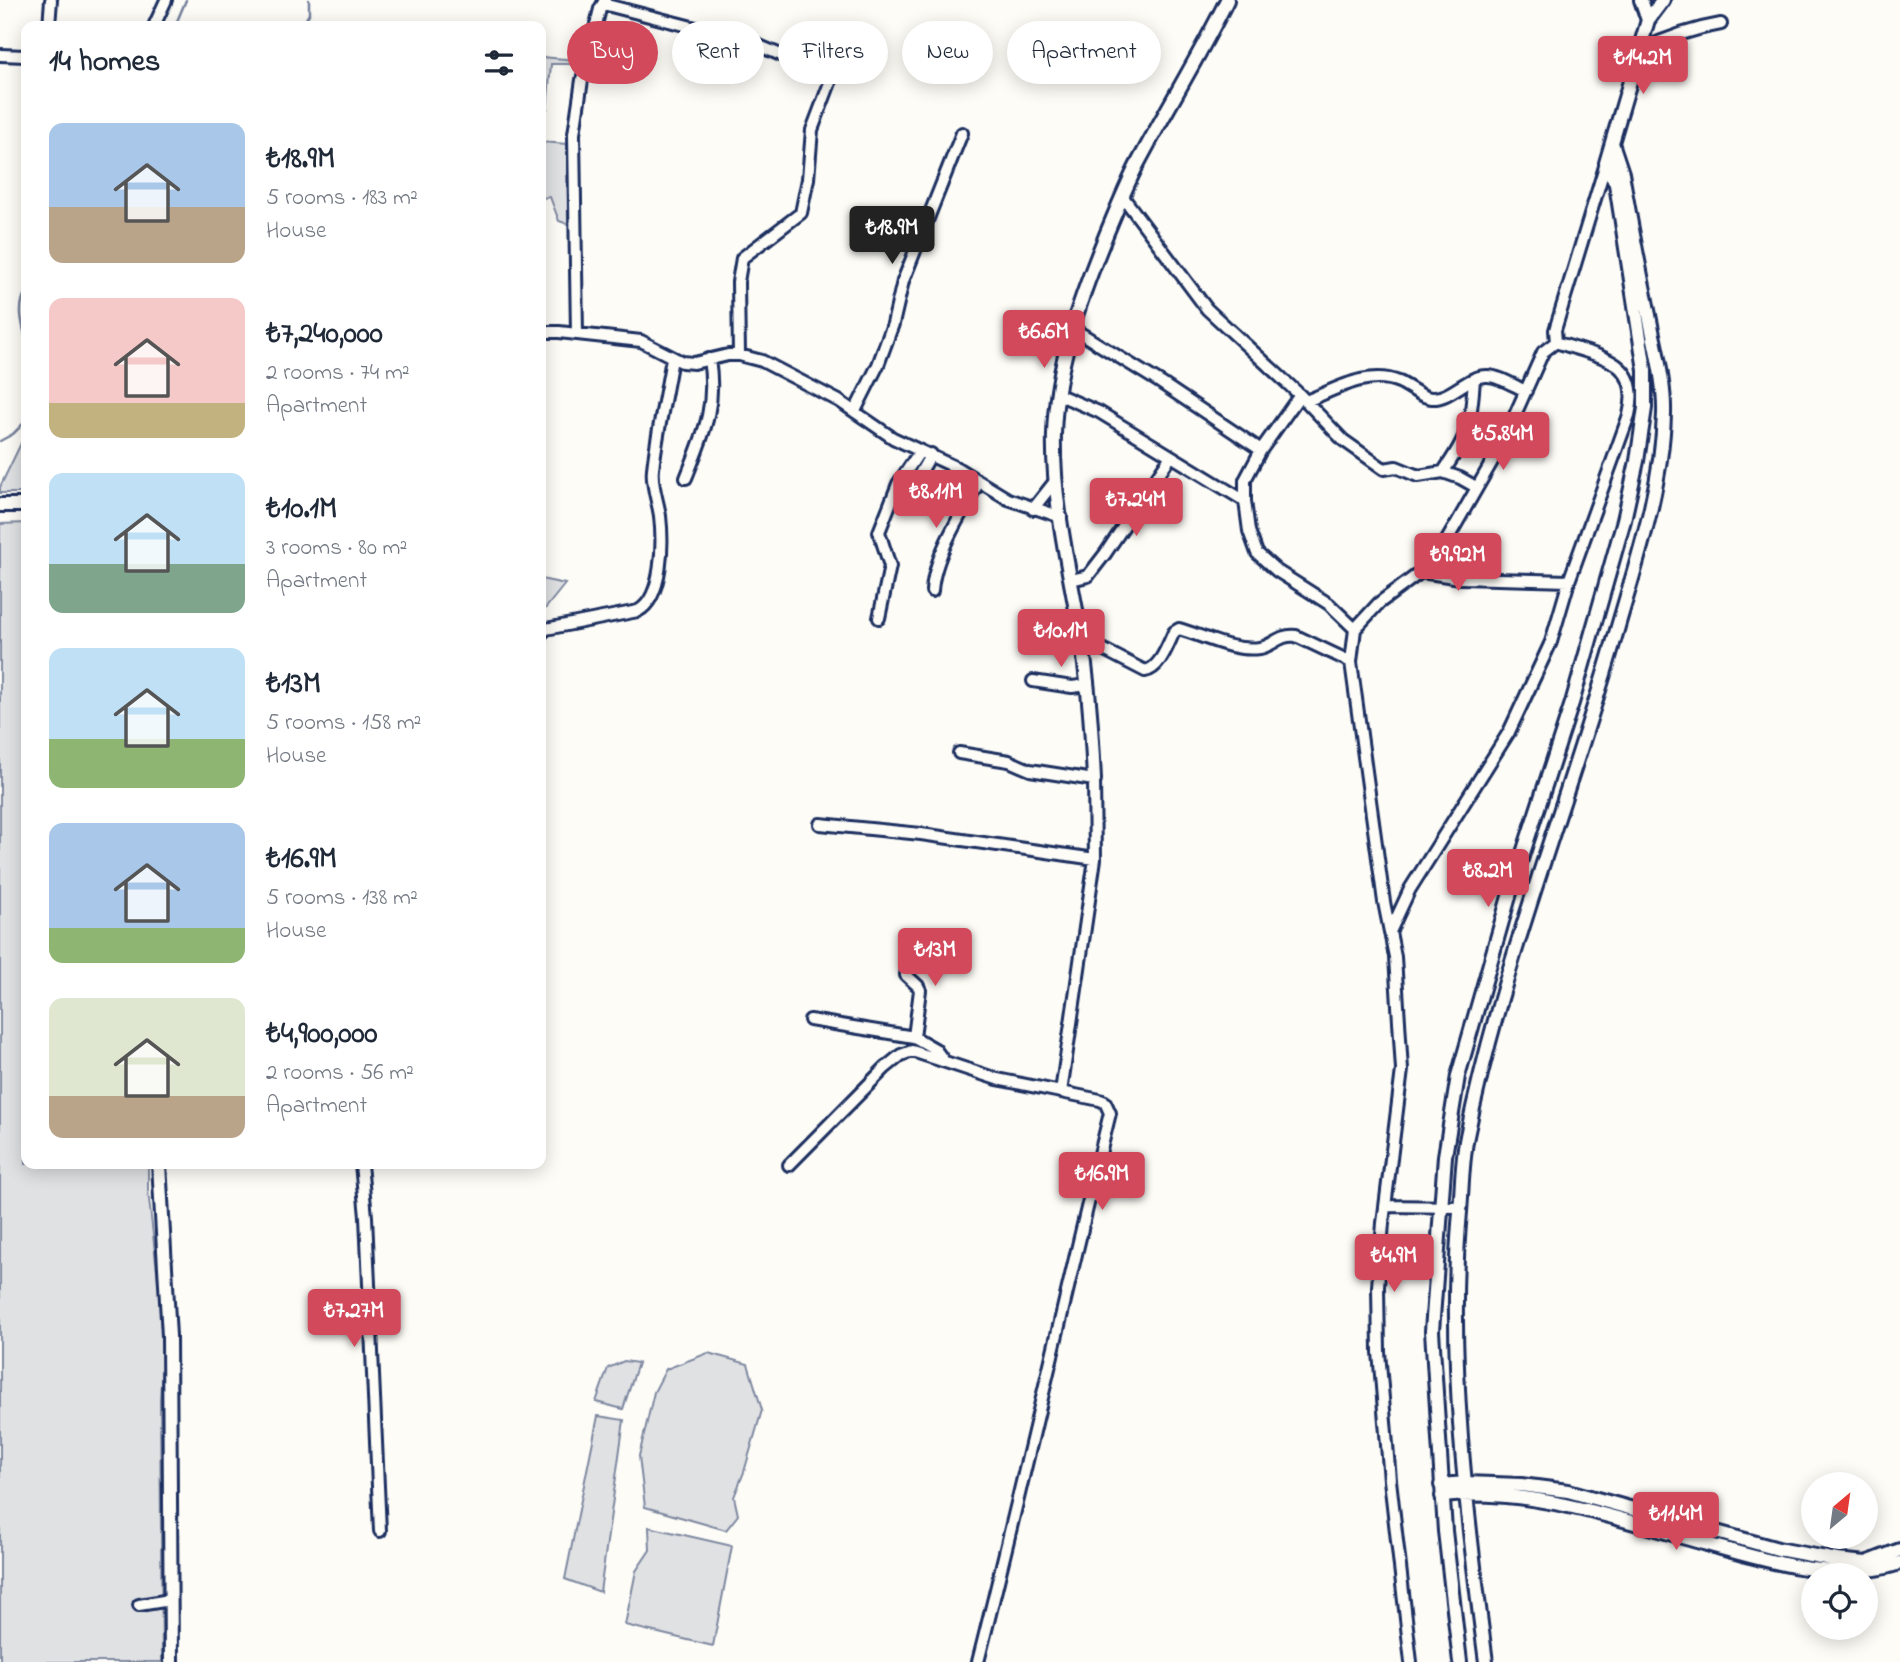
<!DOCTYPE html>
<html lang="en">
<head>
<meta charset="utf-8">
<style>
  body { margin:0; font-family:"Indie Flower",sans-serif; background:#f6f6f7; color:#1f2937; height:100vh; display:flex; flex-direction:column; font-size:26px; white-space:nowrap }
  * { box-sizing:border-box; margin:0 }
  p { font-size:23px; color:#747a83 }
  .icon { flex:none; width:38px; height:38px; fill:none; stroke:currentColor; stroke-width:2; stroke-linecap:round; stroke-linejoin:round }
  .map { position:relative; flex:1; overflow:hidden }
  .side { position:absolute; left:21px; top:21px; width:525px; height:1148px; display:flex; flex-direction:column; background:#fff; border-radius:14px; box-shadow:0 4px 18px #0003 }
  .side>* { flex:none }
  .top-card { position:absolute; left:567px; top:21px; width:665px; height:63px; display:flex; gap:14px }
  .needle { width:46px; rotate:29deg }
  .controls { position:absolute; left:1801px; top:1472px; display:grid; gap:14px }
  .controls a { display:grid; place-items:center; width:77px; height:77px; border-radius:50%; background:#fff; box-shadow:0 4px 18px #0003; font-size:35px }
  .price { position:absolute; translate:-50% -60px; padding:0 16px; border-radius:7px; background:#d1495b; color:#fff; font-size:23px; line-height:46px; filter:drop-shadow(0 2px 4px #0008) }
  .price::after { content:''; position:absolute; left:50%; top:42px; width:21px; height:16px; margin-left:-10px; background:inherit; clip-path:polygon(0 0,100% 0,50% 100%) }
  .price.on { background:#222; color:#fff }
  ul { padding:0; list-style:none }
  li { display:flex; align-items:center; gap:21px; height:175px; padding:0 28px }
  li span { display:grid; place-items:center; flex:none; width:196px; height:140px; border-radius:14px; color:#555 }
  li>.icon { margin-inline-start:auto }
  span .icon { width:84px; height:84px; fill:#fffc; stroke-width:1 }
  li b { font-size:30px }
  h2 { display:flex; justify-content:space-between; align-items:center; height:84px; padding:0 28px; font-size:30px }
  .pill { padding:0 24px; border-radius:32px; background:#fff; box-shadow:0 4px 18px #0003; font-size:24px; line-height:63px }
  .pill.on { background:#d1495b; color:#fff }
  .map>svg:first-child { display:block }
</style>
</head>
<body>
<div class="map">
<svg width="1900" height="1662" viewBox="0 0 1900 1662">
  <rect width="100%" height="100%" fill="#fdfcf7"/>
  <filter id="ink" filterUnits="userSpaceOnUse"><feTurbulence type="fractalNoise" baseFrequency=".0143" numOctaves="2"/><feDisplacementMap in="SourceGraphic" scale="14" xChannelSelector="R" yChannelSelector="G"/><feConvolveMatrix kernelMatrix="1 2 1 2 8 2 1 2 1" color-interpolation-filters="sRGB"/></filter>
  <g filter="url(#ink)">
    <!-- green -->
    <path fill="#e0e1e3" stroke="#7e88a0" stroke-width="2" d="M541 57 577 60V64H551L547 109 541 108Z
      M541 142 567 144 568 224 559 221 550 197 541 198Z
      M26 433V493H0V487Z
      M26 523V1164H148V1190L159 1289 163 1349 160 1400 162 1662H0V524Z
      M541 579 565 584 541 614Z
      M708 1353 748 1364 762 1410 744 1472 734 1497 738 1515 726 1530 645 1507 639 1456 654 1392 666 1369Z
      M624 1361 638 1363 623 1409 596 1402 608 1368Z
      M598 1416 624 1420 600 1592 565 1579Z
      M649 1527 732 1546 713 1646 625 1625 636 1571 650 1550Z"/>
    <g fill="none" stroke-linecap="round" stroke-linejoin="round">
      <!-- stream -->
      <path stroke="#76819c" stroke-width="2.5" d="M175 26 186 0
        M302 26 309 14V0
        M26 292C17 306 22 324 26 339
        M0 441 13 434 26 421"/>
      <!-- minor casing -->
      <g stroke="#1b2f5e" stroke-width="16">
        <path id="minor" d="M603 4 750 42 828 75 831 80 812 130 808 179 801 213 742 258 738 282 739 355
          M49 26 51 0
          M154 26 166 0
          M1639 51C1666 38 1691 29 1721 24
          M0 55 26 56
          M1123 197 1207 309 1300 395 1343 440 1384 469 1396 467 1418 476 1443 472 1460 478 1476 487
          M1072 328 1161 383 1261 450
          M541 332H559L641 341 682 362 694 363 728 355H739L762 361 839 401 893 438 957 468 1008 499 1061 517
          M577 334 574 134 582 80 600 9 605 0
          M1057 394 1099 412 1245 501 1249 531 1257 553 1277 571 1329 604 1355 629 1351 662 1384 902 1395 957 1402 1070 1383 1223 1378 1287 1379 1352 1390 1480 1411 1662
          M1306 401C1335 390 1368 369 1399 382 1409 386 1422 398 1432 398 1451 399 1467 376 1486 376 1498 375 1516 387 1526 391
          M855 411 878 365 893 324 903 281 962 133
          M1443 472C1469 435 1471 424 1474 379
          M686 478C703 435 717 407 709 359
          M912 488 931 454
          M1245 501V480L1261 450 1300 395
          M1033 509 1056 480
          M1421 572 1429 565 1447 540 1501 446 1543 352 1556 342
          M1071 580 1088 576 1105 554 1171 456
          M932 591C934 556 962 512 979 482
          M879 618 890 566 879 532 898 484 920 451
          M1355 629 1379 603 1421 572 1461 578 1569 581
          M541 634 546 629 638 611C663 598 663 542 660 516 658 501 651 485 653 469 657 432 666 395 672 358
          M1081 638 1145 671C1160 669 1168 644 1174 632L1179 629C1204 636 1233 652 1260 648 1273 646 1279 634 1296 636L1351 662
          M1033 681 1072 687 1088 685
          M959 753 1009 761 1030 770 1094 780 1095 859 1061 1092 1100 1100 1105 1102 1110 1113C1065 1296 1024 1480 978 1662
          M820 824 921 834 1095 859
          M1390 932 1410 889 1509 732 1551 642 1569 581 1629 415C1643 358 1597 357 1556 342L1555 330 1606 163
          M912 939 906 975 918 986 920 990 914 1037
          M810 1020 914 1037 935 1049 943 1060
          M361 1164 366 1217 380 1531
          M789 1165 885 1068 901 1055 912 1051 997 1079 1061 1092
          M1385 1206 1460 1207
          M139 1605 170 1600"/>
      </g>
      <!-- tertiary casing -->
      <g stroke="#1b2f5e" stroke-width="18">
        <path id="tertiary" d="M1641 0 1648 20
          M0 505H26
          M1094 780C1092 732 1089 685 1081 638 1070 572 1052 501 1054 434 1056 364 1080 299 1106 235 1116 211 1126 186 1138 163 1167 108 1200 55 1227 0
          M159 1164 169 1336 171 1662
          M1441 1485 1466 1483 1521 1485 1568 1491 1778 1549 1837 1560 1866 1563 1900 1550
          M1442 1496C1533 1487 1621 1520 1707 1544 1768 1561 1838 1584 1900 1563
          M1460 1662 1445 1531 1432 1331 1445 1156 1458 1076 1510 893 1572 703 1624 520 1637 461 1645 408V370L1616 184 1606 163 1648 20 1663 0
          M1486 1662C1467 1518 1447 1357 1460 1212 1462 1187 1462 1161 1467 1136 1502 963 1569 799 1617 630 1637 560 1662 487 1664 414 1665 382 1655 347 1649 315 1639 268 1630 220 1622 173L1612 143"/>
      </g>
      <!-- minor -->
      <use href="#minor" stroke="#fdfcf7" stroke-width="10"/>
      <!-- tertiary -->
      <use href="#tertiary" stroke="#fdfcf7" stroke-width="12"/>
    </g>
  </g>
</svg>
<div class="controls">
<a><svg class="needle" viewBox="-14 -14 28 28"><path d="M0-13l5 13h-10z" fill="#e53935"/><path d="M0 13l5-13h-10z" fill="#747a83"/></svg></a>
<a><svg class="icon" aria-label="locate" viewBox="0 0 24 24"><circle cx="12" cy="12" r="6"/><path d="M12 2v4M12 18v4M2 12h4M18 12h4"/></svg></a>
</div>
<b class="price" style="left:1643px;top:96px">₺14.2M</b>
<b class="price on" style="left:892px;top:266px">₺18.9M</b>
<b class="price" style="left:1044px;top:370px">₺6.6M</b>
<b class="price" style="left:1503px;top:472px">₺5.84M</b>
<b class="price" style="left:936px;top:530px">₺8.11M</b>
<b class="price" style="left:1136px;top:538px">₺7.24M</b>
<b class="price" style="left:1458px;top:593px">₺9.92M</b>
<b class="price" style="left:1061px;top:669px">₺10.1M</b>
<b class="price" style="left:1488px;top:909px">₺8.2M</b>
<b class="price" style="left:935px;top:988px">₺13M</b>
<b class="price" style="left:1102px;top:1212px">₺16.9M</b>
<b class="price" style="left:1394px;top:1294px">₺4.9M</b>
<b class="price" style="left:354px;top:1349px">₺7.27M</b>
<b class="price" style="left:1676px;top:1552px">₺11.4M</b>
<div class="top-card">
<a class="pill on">Buy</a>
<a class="pill">Rent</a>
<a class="pill">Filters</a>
<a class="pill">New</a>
<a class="pill">Apartment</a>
</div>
<section class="side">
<h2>14 homes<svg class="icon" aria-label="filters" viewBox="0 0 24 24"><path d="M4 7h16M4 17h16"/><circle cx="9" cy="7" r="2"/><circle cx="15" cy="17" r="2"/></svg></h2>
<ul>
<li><span style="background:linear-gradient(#a9c7e8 60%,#b9a48a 0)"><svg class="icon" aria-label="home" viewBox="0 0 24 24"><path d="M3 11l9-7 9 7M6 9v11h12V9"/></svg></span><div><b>₺18.9M</b><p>5 rooms · 183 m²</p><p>House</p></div></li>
<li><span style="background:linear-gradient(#f6c9c9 75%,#c2b280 0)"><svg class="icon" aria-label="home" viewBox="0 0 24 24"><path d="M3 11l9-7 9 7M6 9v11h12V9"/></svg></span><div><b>₺7,240,000</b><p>2 rooms · 74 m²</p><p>Apartment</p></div></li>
<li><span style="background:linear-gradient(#bfe0f5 65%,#7fa58c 0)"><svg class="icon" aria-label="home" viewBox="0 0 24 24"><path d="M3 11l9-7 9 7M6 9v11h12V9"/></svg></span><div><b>₺10.1M</b><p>3 rooms · 80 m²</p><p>Apartment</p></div></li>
<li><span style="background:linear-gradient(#bfe0f5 65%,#8fb573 0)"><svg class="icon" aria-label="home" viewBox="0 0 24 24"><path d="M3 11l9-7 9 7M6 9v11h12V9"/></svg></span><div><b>₺13M</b><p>5 rooms · 158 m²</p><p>House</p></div></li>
<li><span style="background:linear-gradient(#a9c7e8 75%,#8fb573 0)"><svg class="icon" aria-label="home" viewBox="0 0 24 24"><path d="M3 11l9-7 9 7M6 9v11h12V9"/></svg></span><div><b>₺16.9M</b><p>5 rooms · 138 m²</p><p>House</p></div></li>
<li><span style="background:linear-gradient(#dfe7d0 70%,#b9a48a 0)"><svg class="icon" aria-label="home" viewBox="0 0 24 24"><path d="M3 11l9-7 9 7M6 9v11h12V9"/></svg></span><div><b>₺4,900,000</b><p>2 rooms · 56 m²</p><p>Apartment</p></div></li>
</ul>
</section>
</div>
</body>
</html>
